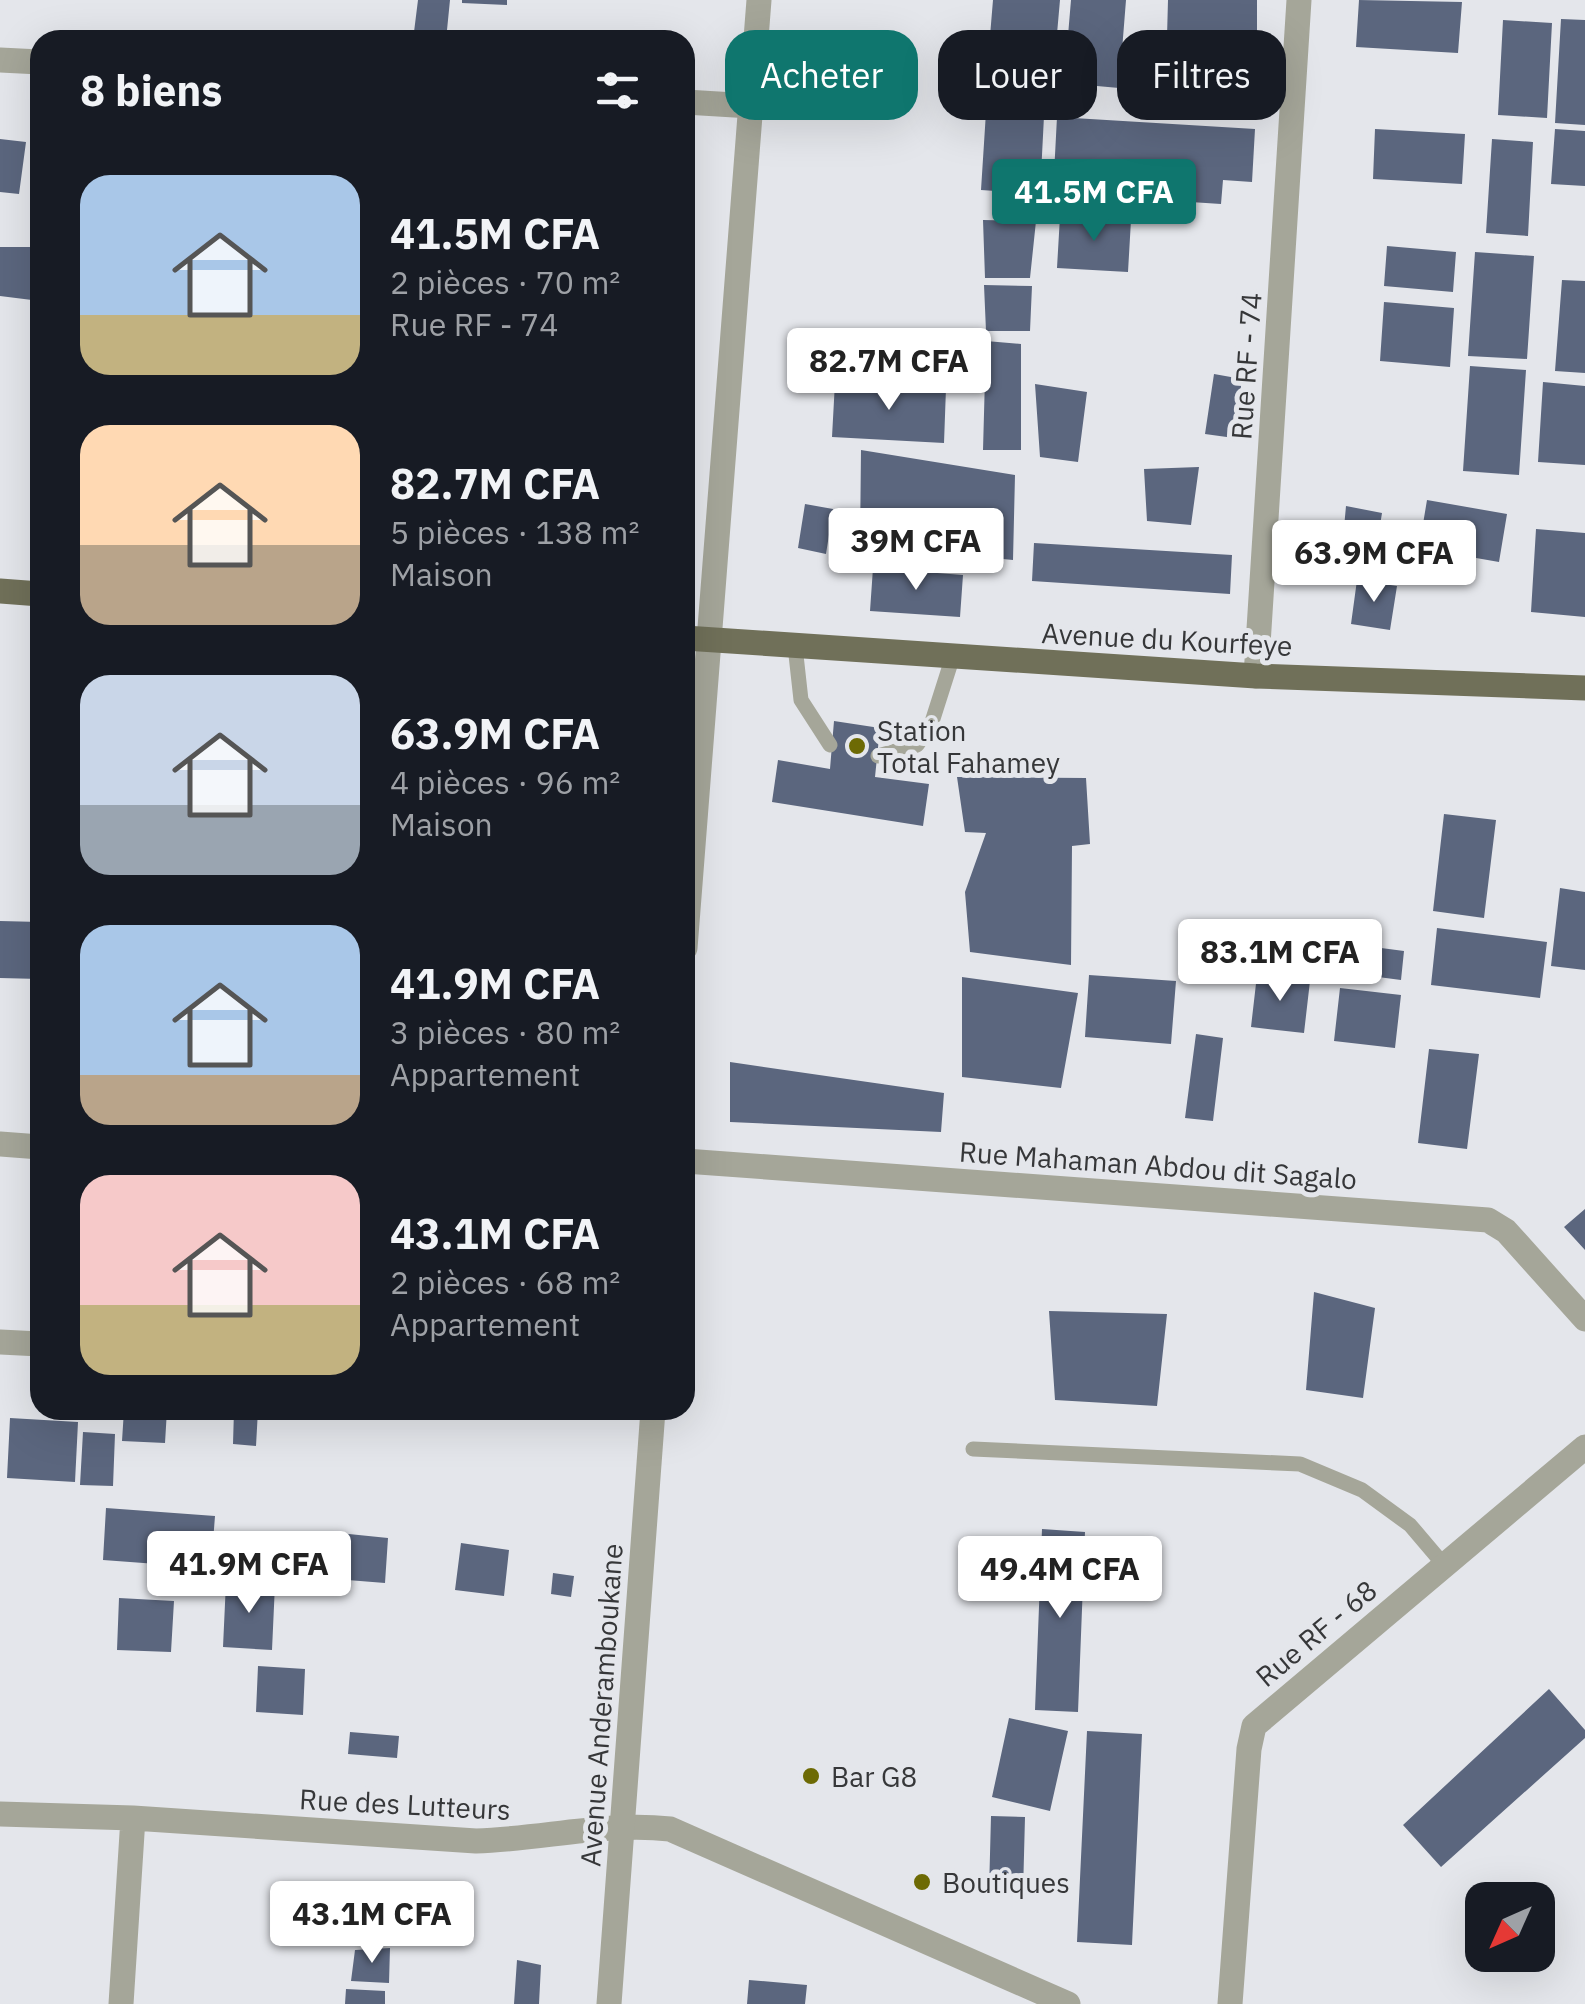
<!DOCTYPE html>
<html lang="fr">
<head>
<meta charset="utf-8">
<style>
  body { margin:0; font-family:"IBM Plex Sans",sans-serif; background:#242831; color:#f1f3f6; height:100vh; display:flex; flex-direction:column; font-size:38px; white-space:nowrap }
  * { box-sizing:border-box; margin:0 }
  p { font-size:32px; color:#9ea1a6 }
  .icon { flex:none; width:55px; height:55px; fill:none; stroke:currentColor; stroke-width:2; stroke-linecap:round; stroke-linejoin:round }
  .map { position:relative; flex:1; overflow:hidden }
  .panel { position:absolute; left:30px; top:30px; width:665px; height:1390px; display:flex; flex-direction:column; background:#171b24; border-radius:30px; box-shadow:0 10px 40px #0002 }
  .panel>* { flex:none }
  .hud { position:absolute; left:725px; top:30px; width:710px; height:90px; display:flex; gap:20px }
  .needle { width:65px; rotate:225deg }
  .buttons { position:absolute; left:1465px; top:1882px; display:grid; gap:20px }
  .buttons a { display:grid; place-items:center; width:90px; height:90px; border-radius:20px; background:#171b24; box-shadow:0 10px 40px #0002; font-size:50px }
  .price { position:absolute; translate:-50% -85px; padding:0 22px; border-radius:10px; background:#fff; color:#222; font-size:32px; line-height:65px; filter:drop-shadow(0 2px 5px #0008) }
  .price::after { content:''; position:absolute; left:50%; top:60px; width:30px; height:22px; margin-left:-15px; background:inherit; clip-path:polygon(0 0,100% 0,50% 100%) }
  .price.current { background:#0f766e; color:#fff }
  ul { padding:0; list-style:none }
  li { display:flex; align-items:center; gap:30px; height:250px; padding:0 50px }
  li span { display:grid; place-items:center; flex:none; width:280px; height:200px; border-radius:30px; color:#555 }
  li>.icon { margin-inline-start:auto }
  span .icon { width:120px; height:120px; fill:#fffc; stroke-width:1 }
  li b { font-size:42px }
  h2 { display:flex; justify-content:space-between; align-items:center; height:120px; padding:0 50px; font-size:42px }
  .pill { padding:0 35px; border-radius:30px; background:#171b24; box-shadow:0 10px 40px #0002; font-size:35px; line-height:90px }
  .pill.current { background:#0f766e; color:#fff }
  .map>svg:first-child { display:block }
</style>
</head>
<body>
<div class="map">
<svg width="1585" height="2004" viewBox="0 0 1585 2004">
  <rect width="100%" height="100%" fill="#e4e6eb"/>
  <!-- building -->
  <path fill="#5b667e" d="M418 0H450L446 40H413Z
    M462 0H507V5L462 3Z
    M993 0H1060L1052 90 986 84Z
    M1071 0H1126L1119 88 1064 83Z
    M1168 0H1257V38L1167 37Z
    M1359 0 1462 2 1458 53 1356 47Z
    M1561 19 1585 20V125L1555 123Z
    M1503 20 1552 23 1547 118 1498 115Z
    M986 112 1044 116 1040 194 981 190Z
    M1057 117 1255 129 1252 182 1223 180 1221 204 1053 193Z
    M1375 129 1465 134 1462 184 1373 179Z
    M1555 129 1585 131V186L1551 184Z
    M0 139 26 142 19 194 0 192Z
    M1492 139 1533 142 1528 236 1486 233Z
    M1060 216 1131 220 1128 272 1057 268Z
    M983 220 1036 221 1030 278H985Z
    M1387 246 1456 252 1453 292 1384 286Z
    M0 247H40V301L0 296Z
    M1475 252 1534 256 1527 359 1468 356Z
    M1562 280 1585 281V373L1555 371Z
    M984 285 1032 286 1030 331H986Z
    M1384 302 1454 308 1450 367 1380 361Z
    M986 341 1021 344V450H983Z
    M1470 366 1526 370 1519 475 1463 471Z
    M1214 374 1242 379 1234 438 1205 434Z
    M835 382 946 388 944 443 832 437Z
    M1543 382 1585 386V465L1538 462Z
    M1035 384 1087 392 1078 462 1040 457Z
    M861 450 1015 475 1013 560 860 545Z
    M1199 467 1191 525 1147 521 1144 469Z
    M1427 500 1507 514 1499 562 1419 548Z
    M805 504 833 509 826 554 798 548Z
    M1346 506 1382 513 1378 538 1344 528Z
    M1536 529 1585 533V617L1531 612Z
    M1034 543 1232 555 1230 594 1032 581Z
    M873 568 963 575 960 617 870 611Z
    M1357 580 1397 586 1390 630 1351 624Z
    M834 721 880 728 875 777 929 784 923 826 772 802 778 760 830 769Z
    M957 777 1086 778 1090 844 1072 846 1071 965 970 952 965 892 986 833 965 832Z
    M1444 814 1496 820 1484 918 1433 911Z
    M1560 888 1585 892V970L1551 966Z
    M0 921 40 922V979L0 978Z
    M1437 928 1547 942 1540 998 1431 985Z
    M1343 943 1404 951 1401 980 1340 972Z
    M1089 975 1176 981 1171 1044 1085 1037Z
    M1257 975 1310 981 1304 1033 1251 1027Z
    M962 977 1078 993 1061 1088 962 1077Z
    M1340 988 1401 995 1395 1048 1334 1041Z
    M1196 1034 1223 1038 1213 1121 1185 1118Z
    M1429 1049 1479 1054 1467 1149 1418 1143Z
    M730 1062 944 1093 941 1132 730 1122Z
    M1585 1209V1250L1564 1227Z
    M1314 1292 1375 1308 1363 1398 1306 1390Z
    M1049 1311 1167 1314 1157 1406 1055 1400Z
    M124 1410H167L165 1443 122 1441Z
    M234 1410H258L256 1446 233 1444Z
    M10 1418 78 1422 75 1482 7 1478Z
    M83 1432 115 1434 113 1486 80 1485Z
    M106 1508 215 1516 211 1568 103 1560Z
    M1042 1529 1085 1532 1078 1712 1035 1710Z
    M339 1533 388 1538 385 1583 335 1579Z
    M461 1543 509 1550 504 1596 455 1590Z
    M553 1573 574 1576 571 1597 551 1594Z
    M226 1582 275 1584 272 1650 223 1647Z
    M119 1598 174 1601 171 1652 117 1650Z
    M258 1666 305 1669 303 1715 256 1712Z
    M1549 1689 1585 1730V1738L1441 1867 1403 1825Z
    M1009 1718 1068 1731 1050 1811 992 1797Z
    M1087 1731 1142 1734 1132 1945 1077 1942Z
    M350 1732 399 1736 397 1758 348 1754Z
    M991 1816 1025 1817 1023 1893 989 1892Z
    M390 1948 389 1983 351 1981 355 1950Z
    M517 1960 541 1965 539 2004H514Z
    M749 1980 807 1985 805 2004H747Z
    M346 1989 385 1991V2004H345Z"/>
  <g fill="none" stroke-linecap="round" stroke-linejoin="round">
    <!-- service -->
    <path stroke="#a5a699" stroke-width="15" d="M795 646 801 700 830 745
      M878 756 917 745 931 725 953 656
      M973 1449 1300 1464 1362 1490 1410 1525 1444 1565"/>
    <!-- minor -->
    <path stroke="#a5a699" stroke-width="25" d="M0 60 40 62
      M685 102 751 106
      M1256 676 1299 0
      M0 1144 40 1147
      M685 1161 1488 1220 1506 1231 1585 1319
      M0 1342 40 1344
      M0 1814 133 1818 476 1841C543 1839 603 1822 670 1829L1068 2004
      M121 2004 133 1818
      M1230 2004 1249 1749 1254 1726 1585 1447"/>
    <!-- tertiary -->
    <path stroke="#a5a699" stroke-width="25" d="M685 948 759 0
      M609 2004 653 1410"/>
    <!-- primary -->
    <path stroke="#707059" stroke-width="25" d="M0 591 40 594
      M685 638 1256 676 1585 688"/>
  </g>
  <!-- markers -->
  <g fill="#6d6a04" stroke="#e4e6eb" stroke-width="4">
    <circle cx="857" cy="746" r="10"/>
    <circle cx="811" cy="1776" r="10"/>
    <circle cx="922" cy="1882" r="10"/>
  </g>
  <g text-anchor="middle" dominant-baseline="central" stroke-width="10" stroke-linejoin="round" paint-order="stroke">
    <!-- street labels -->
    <g font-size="28" fill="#363739" stroke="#e4e6eb">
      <text transform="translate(1246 366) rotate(-86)">Rue RF - 74</text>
      <text transform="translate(1167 639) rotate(3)">Avenue du Kourfeye</text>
      <text transform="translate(1158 1165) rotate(4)">Rue Mahaman Abdou dit Sagalo</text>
      <text transform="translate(1316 1633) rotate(-40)">Rue RF - 68</text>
      <text transform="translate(601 1705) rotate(-86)">Avenue Anderamboukane</text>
      <text transform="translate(405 1804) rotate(3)">Rue des Lutteurs</text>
    </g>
    <!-- poi labels -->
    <g font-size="28" fill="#363739" stroke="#e4e6eb" text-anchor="start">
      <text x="877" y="730">Station<tspan x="877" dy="32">Total Fahamey</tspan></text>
      <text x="831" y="1776">Bar G8</text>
      <text x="942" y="1882">Boutiques</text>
    </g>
  </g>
</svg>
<div class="buttons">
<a><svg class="needle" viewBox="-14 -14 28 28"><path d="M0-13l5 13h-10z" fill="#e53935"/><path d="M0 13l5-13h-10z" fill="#9ea1a6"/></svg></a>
</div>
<b class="price current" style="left:1094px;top:244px">41.5M CFA</b>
<b class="price" style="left:889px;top:413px">82.7M CFA</b>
<b class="price" style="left:916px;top:593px">39M CFA</b>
<b class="price" style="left:1374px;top:605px">63.9M CFA</b>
<b class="price" style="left:1280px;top:1004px">83.1M CFA</b>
<b class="price" style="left:249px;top:1616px">41.9M CFA</b>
<b class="price" style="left:1060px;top:1621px">49.4M CFA</b>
<b class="price" style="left:372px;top:1966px">43.1M CFA</b>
<div class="hud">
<a class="pill current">Acheter</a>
<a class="pill">Louer</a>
<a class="pill">Filtres</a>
</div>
<section class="panel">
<h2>8 biens<svg class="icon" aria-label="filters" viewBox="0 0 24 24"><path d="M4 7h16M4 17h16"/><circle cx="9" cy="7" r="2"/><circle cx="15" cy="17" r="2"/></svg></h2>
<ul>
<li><span style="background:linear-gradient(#a9c7e8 70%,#c2b280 0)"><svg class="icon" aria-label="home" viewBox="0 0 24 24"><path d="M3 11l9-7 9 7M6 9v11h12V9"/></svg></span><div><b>41.5M CFA</b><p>2 pièces · 70 m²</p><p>Rue RF - 74</p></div></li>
<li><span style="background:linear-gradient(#ffd9b3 60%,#b9a48a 0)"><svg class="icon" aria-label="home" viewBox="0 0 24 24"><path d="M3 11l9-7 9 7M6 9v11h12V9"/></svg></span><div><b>82.7M CFA</b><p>5 pièces · 138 m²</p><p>Maison</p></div></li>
<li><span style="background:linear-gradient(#c9d6e8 65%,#9aa5b1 0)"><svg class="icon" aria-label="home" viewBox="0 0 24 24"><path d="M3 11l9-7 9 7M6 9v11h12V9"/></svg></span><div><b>63.9M CFA</b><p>4 pièces · 96 m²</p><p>Maison</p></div></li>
<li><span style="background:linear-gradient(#a9c7e8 75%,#b9a48a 0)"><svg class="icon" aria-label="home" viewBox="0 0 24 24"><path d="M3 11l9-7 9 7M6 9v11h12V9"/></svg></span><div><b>41.9M CFA</b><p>3 pièces · 80 m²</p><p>Appartement</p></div></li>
<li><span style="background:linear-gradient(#f6c9c9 65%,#c2b280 0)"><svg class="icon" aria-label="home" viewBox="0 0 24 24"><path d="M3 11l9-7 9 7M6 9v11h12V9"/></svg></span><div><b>43.1M CFA</b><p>2 pièces · 68 m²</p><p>Appartement</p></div></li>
</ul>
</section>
</div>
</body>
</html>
